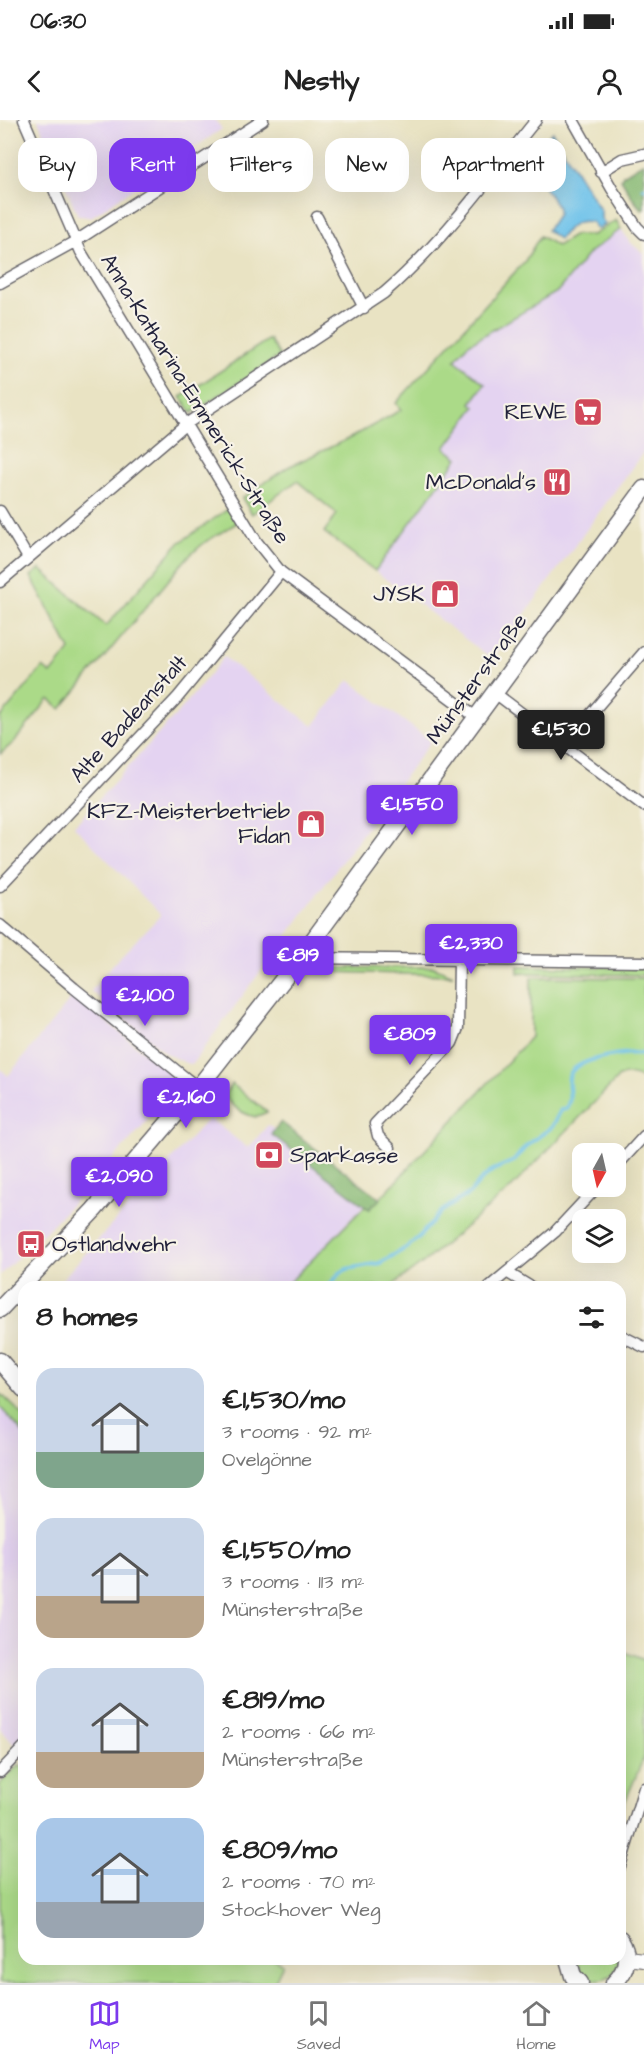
<!DOCTYPE html>
<html lang="en">
<head>
<meta charset="utf-8">
<style>
  body { margin:0; font-family:"Architects Daughter",sans-serif; background:#f6f6f6; color:#222; height:100vh; display:flex; flex-direction:column; font-size:22px; white-space:nowrap }
  * { box-sizing:border-box; margin:0 }
  p { font-size:20px; color:#767676 }
  .icon { flex:none; width:33px; height:33px; fill:none; stroke:currentColor; stroke-width:2; stroke-linecap:round; stroke-linejoin:round }
  .map { position:relative; flex:1; overflow:hidden }
  .details { position:absolute; left:18px; top:1161px; width:608px; height:684px; display:flex; flex-direction:column; background:#fff; border-radius:18px; box-shadow:0 6px 24px #0002 }
  .details>* { flex:none }
  .hud { position:absolute; left:18px; top:18px; width:609px; height:54px; display:flex; gap:12px }
  .needle { width:39px; rotate:188deg }
  .buttons { position:absolute; left:572px; top:1023px; display:grid; gap:12px }
  .buttons a { display:grid; place-items:center; width:54px; height:54px; border-radius:12px; background:#fff; box-shadow:0 6px 24px #0002; font-size:30px }
  .price { position:absolute; translate:-50% -51px; padding:0 14px; border-radius:6px; background:#7c3aed; color:#fff; font-size:20px; line-height:39px; filter:drop-shadow(0 2px 3px #0008) }
  .price::after { content:''; position:absolute; left:50%; top:36px; width:18px; height:14px; margin-left:-9px; background:inherit; clip-path:polygon(0 0,100% 0,50% 100%) }
  .price.current { background:#222; color:#fff }
  ul { padding:0; list-style:none }
  li { display:flex; align-items:center; gap:18px; height:150px; padding:0 18px }
  li span { display:grid; place-items:center; flex:none; width:168px; height:120px; border-radius:18px; color:#555 }
  li>.icon { margin-inline-start:auto }
  span .icon { width:72px; height:72px; fill:#fffc; stroke-width:1 }
  li b { font-size:26px }
  h2 { display:flex; justify-content:space-between; align-items:center; height:72px; padding:0 18px; font-size:26px }
  .chip { padding:0 21px; border-radius:18px; background:#fff; box-shadow:0 6px 24px #0002; font-size:21px; line-height:54px }
  .chip.current { background:#7c3aed; color:#fff }
  .status { display:flex; justify-content:space-between; align-items:center; height:42px; padding:0 30px; background:#fff; direction:ltr }
  .status svg { height:16px; fill:currentColor }
  header { display:flex; justify-content:space-between; align-items:center; height:78px; padding:0 18px; background:#fff; font-size:27px; font-weight:700 }
  .tab-bar { display:flex; justify-content:space-around; align-items:center; height:84px; border-top:2px solid #e0e0e0; background:#fff; font-size:16px; color:#767676 }
  .tab-bar a { display:grid; justify-items:center; gap:3px }
  .tab-bar .current { color:#7c3aed }
  .map>svg:first-child { display:block }
</style>
</head>
<body>
<div class="status"><b>06:30</b><svg viewBox="0 0 49 12"><path d="M0 12V9h3v3zM5 12V6h3v6zM10 12V3h3v9zM15 12V0h3v12zM26 1h20v11H26zM47 4h2v5h-2z"/></svg></div>
<header><svg class="icon" aria-label="back" viewBox="0 0 24 24"><path d="M15 5l-7 7 7 7"/></svg>Nestly<svg class="icon" aria-label="person" viewBox="0 0 24 24"><circle cx="12" cy="8" r="4"/><path d="M4 21q1-7 8-7t8 7"/></svg></header>
<div class="map">
<svg width="644" height="1863" viewBox="0 0 644 1863">
  <rect width="100%" height="100%" fill="#f7f3e8"/>
  <filter id="ink" filterUnits="userSpaceOnUse"><feTurbulence type="fractalNoise" baseFrequency=".0167" numOctaves="2"/><feDisplacementMap in="SourceGraphic" scale="12" xChannelSelector="R" yChannelSelector="G"/><feConvolveMatrix kernelMatrix="1 2 1 2 8 2 1 2 1" color-interpolation-filters="sRGB"/></filter>
  <filter id="wash" filterUnits="userSpaceOnUse"><feTurbulence type="fractalNoise" baseFrequency=".008" numOctaves="4" result="noise"/><feDisplacementMap in="SourceGraphic" scale="24" xChannelSelector="R" yChannelSelector="G"/><feGaussianBlur stdDeviation="1.35" result="paint"/><feColorMatrix in="noise" values="0 0 0 0 0 0 0 0 0 0 0 0 0 0 0 0 0 1.4 0 .05"/><feComposite in="paint" operator="in"/></filter>
  <g filter="url(#wash)">
    <rect width="100%" height="100%" fill="#e9e3c3"/>
    <!-- built -->
    <path fill="#e4d3f1" d="M38 0H215L222 9 91 97 78 96Z
      M621 109 631 123 644 134V331L492 539 375 451 407 407 445 328 475 287 471 283 485 264 455 241 467 225 557 172 590 132Z
      M224 537 313 606 349 560 431 621 192 944 186 943 166 933 91 871 115 842 161 795 74 706 183 587Z
      M74 875 177 959V964L140 1009 103 1050 49 1108 0 1155V948L8 956Z
      M209 998 248 1028 268 1005 369 1080 285 1167H55Z
      M0 1277 24 1303V1616L15 1626 0 1608Z"/>
    <!-- green -->
    <path fill="#abda88" stroke="#667e62" stroke-width="1.5" d="M616 100 621 109 590 132 557 172 467 225 455 240 485 264 471 283 475 287 445 328 458 338 375 451 324 412 337 394 297 361 252 394 242 378 288 347 352 317 401 290 396 283 525 141 540 116 557 126 575 115H593Z
      M269 219 280 236 192 293 181 277Z
      M228 389 237 403 205 422 187 438 61 589 49 579 14 622 0 634V598L43 547 51 554 70 530 31 456 40 449 106 506 179 423Z
      M518 846 644 848V855L518 853Z
      M434 847 453 855 322 852V848Z
      M531 857 644 858V961C637 954 627 953 619 957L510 1069 424 1142 390 1167H285L365 1086 370 1089 531 917Z
      M232 964 267 992 256 997C242 994 232 987 224 975Z
      M0 1273 24 1296V1314L0 1287Z
      M620 1530 644 1540V1637L620 1694Z
      M19 1644 24 1648V1839H274L283 1844 274 1863H0V1664Z
      M576 1839H619C618 1842 618 1846 616 1849 610 1861 590 1863 582 1853 579 1850 578 1843 576 1839Z"/>
    <!-- forest -->
    <path fill="#88ba74" stroke="#556e58" stroke-width="1.5" d="M644 42V89L642 90 633 79 621 59 623 55Z
      M281 1002 380 1079 369 1089 271 1014Z"/>
    <!-- water -->
    <path fill="#6ec2ea" stroke="#487292" stroke-width="1.5" d="M552 12 601 91V98L605 104 597 109 592 102C574 99 571 106 559 119L547 110 558 94V88L527 41Z"/>
    <g fill="none" stroke-linecap="round" stroke-linejoin="round">
      <!-- stream -->
      <path stroke="#6ec2ea" stroke-width="4" d="M643 68H644
        M328 1167 340 1153 347 1149 380 1143 406 1128 418 1118 442 1091 470 1073 480 1061 493 1050 514 1041 526 1026 552 1007 561 990 565 989C575 978 565 965 570 954 578 938 629 931 644 934"/>
    </g>
  </g>
  <g filter="url(#ink)">
    <g fill="none" stroke-linecap="round" stroke-linejoin="round">
      <!-- minor casing -->
      <g stroke="#68666b" stroke-width="13">
        <path id="minor" d="M24 0 81 132 257 422 281 452 477 598
          M573 0 612 69 637 107 644 114
          M601 52 622 39 644 34
          M317 97 364 188
          M0 163 76 121 263 0
          M0 391 28 438
          M0 462 186 304 384 173C442 123 488 59 536 0
          M495 573 644 686
          M564 625 644 532
          M0 766 178 577 281 452
          M0 805 74 868 198 968
          M300 838 644 842
          M390 1028 378 1016 375 1004 452 923 458 908 459 840
          M615 1048 644 1016
          M508 1153 531 1167
          M489 1167 555 1112 598 1066
          M620 1215 644 1227
          M0 1652 24 1627
          M620 1746 644 1668"/>
      </g>
      <!-- tertiary casing -->
      <g stroke="#68666b" stroke-width="16">
        <path id="tertiary" d="M627 1838 644 1840"/>
      </g>
      <!-- secondary casing -->
      <g stroke="#68666b" stroke-width="19">
        <path id="secondary" d="M0 1189 94 1090 198 968 300 838 644 369
          M0 1241 24 1269
          M568 1839 573 1856 580 1863
          M614 1863C628 1850 630 1835 620 1819"/>
      </g>
      <!-- minor -->
      <use href="#minor" stroke="#fff" stroke-width="10"/>
      <!-- tertiary -->
      <use href="#tertiary" stroke="#fff" stroke-width="14"/>
      <!-- secondary -->
      <use href="#secondary" stroke="#fff" stroke-width="16"/>
    </g>
  </g>
  <!-- icons -->
  <defs>
    <g id="supermarket-square" transform="scale(1.5)"><rect x="-9" y="-9" width="18" height="18" rx="4" fill="#d1495b" stroke="#f7f3e8"/><path d="M-6-5.5h2.5l.6 2H6L4.5 2H-2.5L-4.4-4H-6ZM-1.5 3.2a1.3 1.3 0 1 0 .1 0ZM3 3.2a1.3 1.3 0 1 0 .1 0Z" fill="#fff"/></g>
    <g id="restaurant-square" transform="scale(1.5)"><rect x="-9" y="-9" width="18" height="18" rx="4" fill="#d1495b" stroke="#f7f3e8"/><path d="M-5-6h1v4h1v-4h1v4h1v-4h1v5L-1.5 .5V6h-2V.5L-5-1ZM5-6V6H3V1.5H1.5Q1.5-4 5-6Z" fill="#fff"/></g>
    <g id="shop-square" transform="scale(1.5)"><rect x="-9" y="-9" width="18" height="18" rx="4" fill="#d1495b" stroke="#f7f3e8"/><path d="M-5-2.5h2.3a2.7 3.5 0 0 1 5.4 0H5L5.5 6h-11ZM-1.5-2.5h3a1.5 2.3 0 0 0-3 0Z" fill="#fff"/></g>
    <g id="bank-square" transform="scale(1.5)"><rect x="-9" y="-9" width="18" height="18" rx="4" fill="#d1495b" stroke="#f7f3e8"/><path d="M-6-4H6V4H-6ZM0-2.3a2.3 2.3 0 1 0 0 4.6a2.3 2.3 0 1 0 0-4.6Z" fill="#fff"/></g>
    <g id="bus-square" transform="scale(1.5)"><rect x="-9" y="-9" width="18" height="18" rx="4" fill="#d1495b" stroke="#f7f3e8"/><path d="M-5-6H5V4H4V6H2V4H-2V6H-4V4H-5ZM-3.5-4V0h7V-4ZM-3.5 1.2v1.5H-2V1.2ZM2 1.2v1.5H3.5V1.2Z" fill="#fff"/></g>
  </defs>
  <g fill-rule="evenodd">
    <use href="#supermarket-square" x="588" y="292"/>
    <use href="#restaurant-square" x="557" y="362"/>
    <use href="#shop-square" x="445" y="474"/>
    <use href="#shop-square" x="311" y="704"/>
    <use href="#bank-square" x="269" y="1035"/>
    <use href="#bus-square" x="31" y="1124"/>
  </g>
  <g text-anchor="middle" dominant-baseline="central" stroke-width="4.5" stroke-linejoin="round" paint-order="stroke">
    <!-- street labels -->
    <g font-size="22" fill="#22223b" stroke="#f7f3e8">
      <text transform="translate(195 279) rotate(58)">Anna-Katharina-Emmerick-Straße</text>
      <text transform="translate(477 559) rotate(-54)">Münsterstraße</text>
      <text transform="translate(129 599) rotate(-48)">Alte Badeanstalt</text>
    </g>
    <!-- poi labels -->
    <g font-size="22" fill="#22223b" stroke="#f7f3e8" text-anchor="end">
      <text x="567" y="292">REWE</text>
      <text x="536" y="362">McDonald's</text>
      <text x="424" y="474">JYSK</text>
      <text x="290" y="691">KFZ-Meisterbetrieb<tspan x="290" dy="25">Fidan</tspan></text>
      <text x="290" y="1035" text-anchor="start">Sparkasse</text>
      <text x="52" y="1124" text-anchor="start">Ostlandwehr</text>
    </g>
  </g>
</svg>
<div class="buttons">
<a><svg class="needle" viewBox="-14 -14 28 28"><path d="M0-13l5 13h-10z" fill="#e53935"/><path d="M0 13l5-13h-10z" fill="#767676"/></svg></a>
<a><svg class="icon" aria-label="layers" viewBox="0 0 24 24"><path d="M12 4l9 5-9 5-9-5zM3 14l9 5 9-5"/></svg></a>
</div>
<b class="price current" style="left:561px;top:641px">€1,530</b>
<b class="price" style="left:412px;top:716px">€1,550</b>
<b class="price" style="left:471px;top:855px">€2,330</b>
<b class="price" style="left:298px;top:867px">€819</b>
<b class="price" style="left:145px;top:907px">€2,100</b>
<b class="price" style="left:410px;top:946px">€809</b>
<b class="price" style="left:186px;top:1009px">€2,160</b>
<b class="price" style="left:119px;top:1088px">€2,090</b>
<div class="hud">
<a class="chip">Buy</a>
<a class="chip current">Rent</a>
<a class="chip">Filters</a>
<a class="chip">New</a>
<a class="chip">Apartment</a>
</div>
<section class="details">
<h2>8 homes<svg class="icon" aria-label="filters" viewBox="0 0 24 24"><path d="M4 7h16M4 17h16"/><circle cx="9" cy="7" r="2"/><circle cx="15" cy="17" r="2"/></svg></h2>
<ul>
<li><span style="background:linear-gradient(#c9d6e8 70%,#7fa58c 0)"><svg class="icon" aria-label="home" viewBox="0 0 24 24"><path d="M3 11l9-7 9 7M6 9v11h12V9"/></svg></span><div><b>€1,530/mo</b><p>3 rooms · 92 m²</p><p>Ovelgönne</p></div></li>
<li><span style="background:linear-gradient(#c9d6e8 65%,#b9a48a 0)"><svg class="icon" aria-label="home" viewBox="0 0 24 24"><path d="M3 11l9-7 9 7M6 9v11h12V9"/></svg></span><div><b>€1,550/mo</b><p>3 rooms · 113 m²</p><p>Münsterstraße</p></div></li>
<li><span style="background:linear-gradient(#c9d6e8 70%,#b9a48a 0)"><svg class="icon" aria-label="home" viewBox="0 0 24 24"><path d="M3 11l9-7 9 7M6 9v11h12V9"/></svg></span><div><b>€819/mo</b><p>2 rooms · 66 m²</p><p>Münsterstraße</p></div></li>
<li><span style="background:linear-gradient(#a9c7e8 70%,#9aa5b1 0)"><svg class="icon" aria-label="home" viewBox="0 0 24 24"><path d="M3 11l9-7 9 7M6 9v11h12V9"/></svg></span><div><b>€809/mo</b><p>2 rooms · 70 m²</p><p>Stockhover Weg</p></div></li>
</ul>
</section>
</div>
<nav class="tab-bar">
<a class="current"><svg class="icon" aria-label="map" viewBox="0 0 24 24"><path d="M3 6l6-2 6 2 6-2v14l-6 2-6-2-6 2zM9 4v14M15 6v14"/></svg>Map</a>
<a><svg class="icon" aria-label="saved" viewBox="0 0 24 24"><path d="M7 4h10v16l-5-4-5 4z"/></svg>Saved</a>
<a><svg class="icon" aria-label="home" viewBox="0 0 24 24"><path d="M3 11l9-7 9 7M6 9v11h12V9"/></svg>Home</a>
</nav>
</body>
</html>
